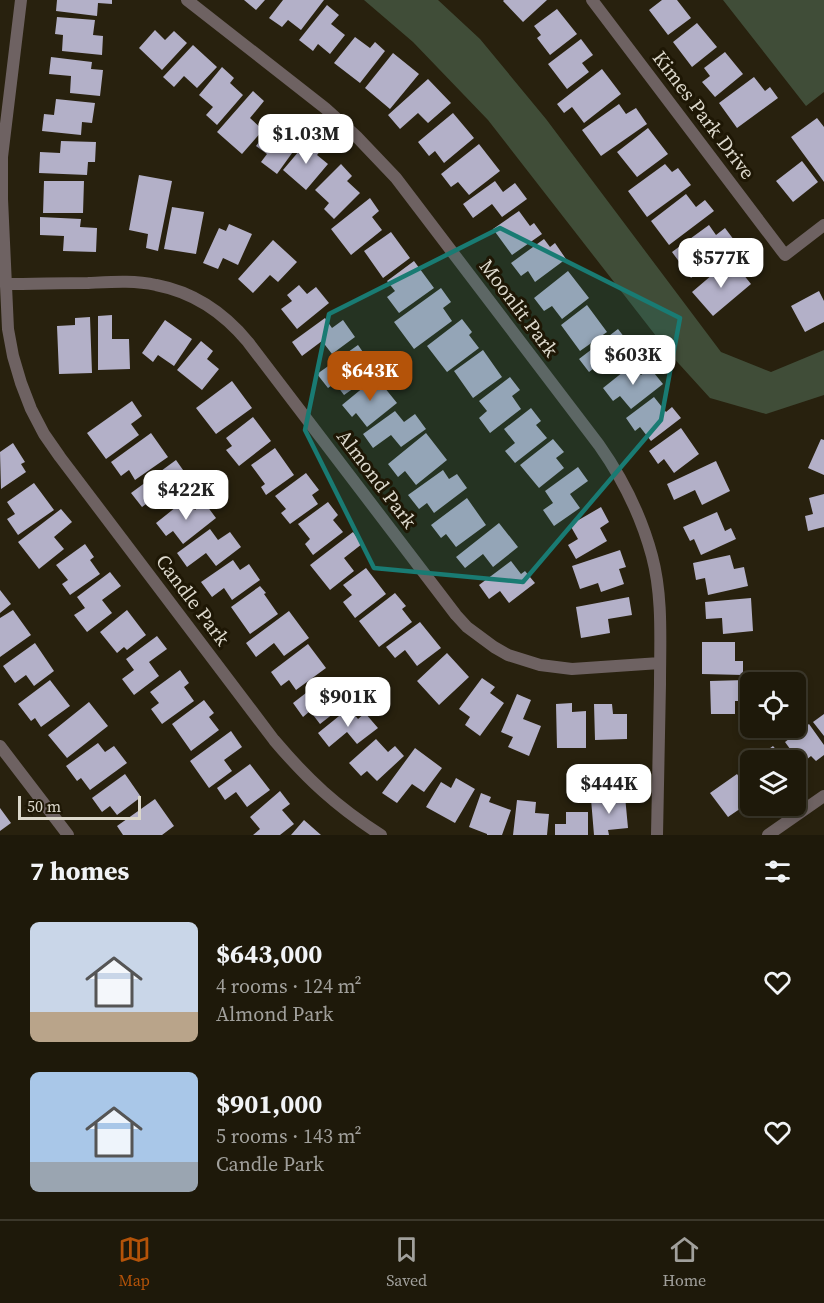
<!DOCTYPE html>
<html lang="en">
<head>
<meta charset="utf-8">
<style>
  body { margin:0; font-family:"Source Serif 4",serif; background:#262213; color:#f1f3f6; height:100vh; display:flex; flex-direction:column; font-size:22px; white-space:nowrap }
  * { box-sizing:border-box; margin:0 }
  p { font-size:20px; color:#a1a09c }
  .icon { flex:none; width:33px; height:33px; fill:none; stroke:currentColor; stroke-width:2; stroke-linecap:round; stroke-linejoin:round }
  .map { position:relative; height:835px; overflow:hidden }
  .sheet { display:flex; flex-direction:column; background:#1e190a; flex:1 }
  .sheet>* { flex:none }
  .controls { position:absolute; left:740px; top:672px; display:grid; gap:12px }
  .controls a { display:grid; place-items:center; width:66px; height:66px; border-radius:9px; background:#1e190a; box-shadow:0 3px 9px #0003,0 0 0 2px #3c382b; font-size:30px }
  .scale { position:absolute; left:18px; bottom:15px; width:123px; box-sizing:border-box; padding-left:6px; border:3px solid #dcd8cc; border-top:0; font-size:16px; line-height:21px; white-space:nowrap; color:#dcd8cc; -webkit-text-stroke:4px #1e1705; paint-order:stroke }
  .price { position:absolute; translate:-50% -51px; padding:0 14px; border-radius:12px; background:#fff; color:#222; font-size:20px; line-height:39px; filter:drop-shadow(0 2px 3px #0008) }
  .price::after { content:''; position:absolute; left:50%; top:36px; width:18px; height:14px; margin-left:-9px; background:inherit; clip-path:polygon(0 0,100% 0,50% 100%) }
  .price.active { background:#b45309; color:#fff }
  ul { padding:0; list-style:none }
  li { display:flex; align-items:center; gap:18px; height:150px; padding:0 30px }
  li span { display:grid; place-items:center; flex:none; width:168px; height:120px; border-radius:9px; color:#555 }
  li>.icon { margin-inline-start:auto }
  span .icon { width:72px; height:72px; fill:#fffc; stroke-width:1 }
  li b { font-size:26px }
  h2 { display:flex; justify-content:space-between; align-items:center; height:72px; padding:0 30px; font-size:26px }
  .dock { display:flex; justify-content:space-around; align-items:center; height:84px; border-top:2px solid #3c382b; background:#1e190a; font-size:16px; color:#a1a09c }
  .dock a { display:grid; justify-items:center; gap:3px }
  .dock .active { color:#b45309 }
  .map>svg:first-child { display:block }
</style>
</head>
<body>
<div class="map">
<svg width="824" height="835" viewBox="0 0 824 835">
  <rect width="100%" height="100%" fill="#28210e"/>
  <!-- green -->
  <path fill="#404d38" d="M364 0H438L480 39 546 119 721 352 771 372 824 350V395L766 414 710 398 670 354 488 120 413 42Z
    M723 0H824V92L806 106Z"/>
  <!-- building -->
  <path fill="#b3b0c8" d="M57 0H112V4L98 3 97 16 56 11Z
    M244 0H265L256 10Z
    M283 0H324L301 30 288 20 282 27 269 18Z
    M504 0H547L523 22 503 1Z
    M662 0H677L691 18 668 35 649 10Z
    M327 5 339 15 331 24 345 35 330 54 318 44 313 51 299 40Z
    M557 9 577 34 550 55 537 38 541 35 534 26Z
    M57 17 95 20 93 35 103 36 102 55 62 51 63 35 55 34Z
    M697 23 717 47 692 67 673 42Z
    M155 30 165 40 174 31 187 43 162 70 139 48Z
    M355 37 370 48 375 42 385 51 360 83 334 63Z
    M581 39 593 55 582 63 589 72 567 89 548 64Z
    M193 45 217 67 197 88 184 76 174 87 163 77Z
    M725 52 743 74 715 97 702 82 710 76 704 68Z
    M393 53 419 74 390 109 365 88Z
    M51 57 92 62 91 69 103 70 100 96 70 93 71 76 49 74Z
    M222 67 234 78 230 83 243 95 217 125 206 115 213 107 199 95Z
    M602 69 621 94 584 123 572 107 564 113 557 104Z
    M754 77 765 91 770 87 778 98 737 128 719 103Z
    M428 79 451 103 428 123 418 113 400 129 388 115Z
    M253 91 264 101 250 118 263 130 242 154 217 132Z
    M56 99 95 103 92 123 82 122 81 135 42 131 44 114 54 115Z
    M619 104 626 114 636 108 647 124 601 156 582 130Z
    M453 113 474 138 444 163 435 151 429 156 418 142Z
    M279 115 293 125 287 133 300 142 277 174 261 162 267 154 256 146Z
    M817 118 824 127V182L791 137Z
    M648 128 668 154 637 177 617 152Z
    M310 138 322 149 317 155 328 164 306 190 283 170Z
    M61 141 96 142 95 162H88L87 175 39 173 40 152 60 153Z
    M479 144 500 171 469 195 458 182 451 187 441 174Z
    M802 161 818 182 793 202 776 181Z
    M341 164 352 176 347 181 360 193 334 219 324 209 329 203 315 190Z
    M665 164 672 172 678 168 691 185 647 217 628 191Z
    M139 175 172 181 158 251 146 248 148 234 129 230Z
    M44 181H84L83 213H43Z
    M495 181 503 192 515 183 527 199 502 217 492 204 473 218 463 204Z
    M686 194 696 207 705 200 714 211 669 245 651 221Z
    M370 198 379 211 372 217 382 230 351 255 331 229Z
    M172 207 204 212 196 254 164 249Z
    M519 211 530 226 534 223 542 234 512 255 493 229Z
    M40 217 81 219 80 227 97 228 96 252 63 251 64 236 40 235Z
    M229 224 252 234 238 265 223 258 218 269 203 263 219 228 226 231Z
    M709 225 716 235 725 228 737 244 691 278 672 252Z
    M391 232 410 258 383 278 364 251Z
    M544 239 550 247 555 243 566 259 535 282 528 271 521 276 511 263Z
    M273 240 297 262 278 282 270 275 253 293 238 279Z
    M414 261 434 288 399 313 387 297 395 291 387 281Z
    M726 263 735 272 739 269 751 284 713 316 692 292Z
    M568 271 589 298 562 319 552 306 544 311 534 298Z
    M299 285 307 294 316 287 329 303 297 329 281 309 292 301 287 295Z
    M441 288 451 302 443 308 452 321 414 349 394 322Z
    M819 291 824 301V322L805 332 791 306Z
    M587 305 607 332 580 351 561 325Z
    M112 315V339H129L130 369 98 370V316Z
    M90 317 92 373 59 374 57 326 75 325V318Z
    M325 318 332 328 343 320 355 337 332 354 322 341 302 356 292 342Z
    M462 319 472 332 469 335 479 348 447 372 427 346Z
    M165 320 192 339 174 366 158 355 153 362 142 353Z
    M618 329 638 355 618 371 607 358 589 372 579 359Z
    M201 341 213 351 207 359 219 369 202 390 177 370Z
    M358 345 377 372 344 395 335 383 328 388 317 374Z
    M483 350 502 377 473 398 454 371Z
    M633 364 641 375 650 368 663 384 631 409 620 396 613 401 603 388Z
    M376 377 397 403 367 427 356 413 352 417 342 405Z
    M510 377 520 390 512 396 521 409 490 433 479 418 487 411 479 401Z
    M232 381 252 408 216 434 196 408Z
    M654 397 666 412 672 407 681 418 651 441 640 427 635 431 626 418Z
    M132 401 142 416 131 424 139 435 106 459 87 433Z
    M531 408 541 421 536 425 547 438 515 463 505 451 515 443 504 429Z
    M395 411 404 422 415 414 426 429 401 447 391 435 373 448 363 434Z
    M253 417 271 441 239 466 226 450 232 446 226 438Z
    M681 428 699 454 674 473 664 459 658 464 649 451Z
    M151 433 168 457 135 480 129 470 121 476 111 462Z
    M426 433 447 460 416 485 405 471 398 477 388 464Z
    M553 439 564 452 556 458 564 468 539 488 520 465Z
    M821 439 824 440V475L808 468Z
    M13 443 25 462 21 464 26 472 1 489 0 452Z
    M275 448 294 475 266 495 261 487 265 484 251 465Z
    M176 460 195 487 170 505 161 493 142 507 131 493Z
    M716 461 730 491 702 505 695 490 674 500 667 484Z
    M578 467 588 481 570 494 580 508 554 526 543 510 553 503 545 491Z
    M443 470 449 479 457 474 467 488 434 513 427 503 419 509 408 495Z
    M306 473 319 490 312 495 318 504 290 524 281 513 286 509 275 496Z
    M34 483 54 510 18 535 7 519 15 514 7 502Z
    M824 494V527L808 531 805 516 813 514 809 498Z
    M467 498 486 525 456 547 446 534 441 538 431 525Z
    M186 499 195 510 204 502 216 518 183 544 173 531 166 536 156 523Z
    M328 502 338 515 333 520 343 532 313 555 305 544 310 539 298 524Z
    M601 507 609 522 600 528 607 541 576 559 568 545 578 539 570 525Z
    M61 509 72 522 54 537 64 549 39 569 18 542Z
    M717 512 725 531 731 528 736 539 701 555 694 539 690 541 683 527Z
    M499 523 518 547 493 567 483 554 465 568 456 557Z
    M210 529 218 540 230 532 241 547 216 566 206 553 187 567 177 553Z
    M353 532 362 544 344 558 354 571 330 590 310 565Z
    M85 544 94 557 90 560 100 574 70 595 62 584 68 580 56 565Z
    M620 550 626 567 619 569 624 584 601 592 598 583 580 589 572 566Z
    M730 555 734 569 744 567 748 586 708 595 705 578 696 580 693 563Z
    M233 560 240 570 249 564 260 580 232 600 224 588 212 597 201 582Z
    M511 561 521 574 525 571 535 583 509 603 500 591 489 599 479 585Z
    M366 568 386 594 355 618 343 602 352 595 343 585Z
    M110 572 121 586 102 600 112 613 87 632 74 615 85 608 77 597Z
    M260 586 266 593 264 594 278 614 250 634 231 607Z
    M0 590 11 604 0 613Z
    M395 593 406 606 402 609 412 622 379 647 359 621Z
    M629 597 632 615 608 619 610 633 581 638 576 607Z
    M751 598 753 631 723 634 722 618 706 619 705 602Z
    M13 610 31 635 0 657V618Z
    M127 610 146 635 127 650 124 647 117 653 100 632Z
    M289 611 309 638 284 656 274 643 256 657 246 643Z
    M420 622 441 648 417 666 405 650 395 658 386 647Z
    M157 636 167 649 149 662 159 676 134 695 122 679 134 670 126 659Z
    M702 642H735V661H743V675L702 674Z
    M35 643 54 671 34 686 26 675 15 683 3 666Z
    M308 644 326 668 296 690 289 680 281 686 271 672Z
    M447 653 469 677 439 705 417 681Z
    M180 670 189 683 184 687 194 701 162 724 151 709 159 703 150 692Z
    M482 678 495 687 490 693 504 703 480 736 465 725 470 717 459 709Z
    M324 679 330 687 338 681 352 699 320 724 310 711 303 717 293 703Z
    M50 680 70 706 41 727 35 718 31 721 18 704Z
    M745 680V701H735V714H711L710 681Z
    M517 694 531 700 523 719 541 726 529 756 508 747 513 737 501 732Z
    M204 700 214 713 209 717 219 730 191 751 172 724Z
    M89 702 108 726 67 758 48 735Z
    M572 703V712L586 711V748H557L556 704Z
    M594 704H612L613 714H627V739L595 740Z
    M349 708 358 719 365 713 378 728 357 744 347 732 329 747 318 733Z
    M824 714V736L813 722Z
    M809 724 824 745V755L816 761 811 756 801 764 785 742Z
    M231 731 242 747 224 760 232 771 209 788 190 761Z
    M376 739 388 752 395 746 404 756 377 781 367 771 361 776 349 763Z
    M98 743 105 752 114 746 127 763 90 790 81 778 77 781 66 766Z
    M773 746 785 760H754Z
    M415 748 442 768 424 792 412 784 397 803 382 793Z
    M250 764 270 790 247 807 236 792 225 800 217 788Z
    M125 774 141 797 117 815 110 806 102 812 92 798Z
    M737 774 750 793V802L728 817 710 793Z
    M456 778 475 789 455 823 426 807 441 782 451 788Z
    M280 791 290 804 282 810 294 824 280 835H253L260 829 250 817Z
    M481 793 491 797 489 802 511 810 502 835H487V834L469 827Z
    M625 796 628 828 608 830 609 835H594L591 799Z
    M155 799 174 826 162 835H123L117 826Z
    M517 800 536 802 535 813 549 814 547 835H513Z
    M0 808 11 823 0 831Z
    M566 812H588V835H555V824H566Z
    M304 820 321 835H291Z"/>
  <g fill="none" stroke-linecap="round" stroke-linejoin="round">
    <!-- street -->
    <path stroke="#6e6262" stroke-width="12" d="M21 0 2 157V199L8 329 13 356 21 383 31 409 44 434 60 457 274 740C307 779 337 807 381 835
      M187 0 325 108 356 136 396 178 599 445C623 479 641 515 652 556 663 597 660 641 660 684 659 734 658 785 657 835
      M592 0 785 255 824 225
      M5 284C33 284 60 283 88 283 110 282 134 280 156 285 193 292 224 313 248 342L456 615 467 627 494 647 508 655 540 665 572 669 660 663
      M0 746 68 835
      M768 835 824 796"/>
  </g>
  <!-- marked area -->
  <path fill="#197b73" fill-opacity="0.2" stroke="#197b73" stroke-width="4.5" stroke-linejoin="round" d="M500 228 680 318 661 420 523 582 374 568 305 430 329 314Z"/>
  <g text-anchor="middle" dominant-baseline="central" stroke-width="6" stroke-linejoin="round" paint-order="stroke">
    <!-- street labels -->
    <g font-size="20" fill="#dcd8cc" stroke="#1e1705">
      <text transform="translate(704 115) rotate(53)">Kimes Park Drive</text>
      <text transform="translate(519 308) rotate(53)">Moonlit Park</text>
      <text transform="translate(377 479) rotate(53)">Almond Park</text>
      <text transform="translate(193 600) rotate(53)">Candle Park</text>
    </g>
  </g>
</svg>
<div class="controls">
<a><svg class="icon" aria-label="locate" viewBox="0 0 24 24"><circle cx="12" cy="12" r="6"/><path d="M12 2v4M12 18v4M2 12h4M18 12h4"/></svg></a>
<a><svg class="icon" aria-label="layers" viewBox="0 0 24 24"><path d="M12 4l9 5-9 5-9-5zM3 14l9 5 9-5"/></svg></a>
</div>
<div class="scale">50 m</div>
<b class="price" style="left:306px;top:165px">$1.03M</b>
<b class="price" style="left:721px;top:289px">$577K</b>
<b class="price" style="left:633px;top:386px">$603K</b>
<b class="price active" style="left:370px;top:402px">$643K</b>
<b class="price" style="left:186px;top:521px">$422K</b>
<b class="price" style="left:348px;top:728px">$901K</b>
<b class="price" style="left:609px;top:815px">$444K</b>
</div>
<section class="sheet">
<h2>7 homes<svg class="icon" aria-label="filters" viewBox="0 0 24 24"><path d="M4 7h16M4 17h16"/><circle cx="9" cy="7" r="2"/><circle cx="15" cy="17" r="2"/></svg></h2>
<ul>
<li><span style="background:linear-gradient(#c9d6e8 75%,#b9a48a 0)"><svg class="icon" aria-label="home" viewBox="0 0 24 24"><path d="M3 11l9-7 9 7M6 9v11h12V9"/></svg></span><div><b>$643,000</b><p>4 rooms · 124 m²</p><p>Almond Park</p></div><svg class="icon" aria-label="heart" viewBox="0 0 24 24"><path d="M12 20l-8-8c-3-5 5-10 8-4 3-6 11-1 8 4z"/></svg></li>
<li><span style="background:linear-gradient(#a9c7e8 75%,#9aa5b1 0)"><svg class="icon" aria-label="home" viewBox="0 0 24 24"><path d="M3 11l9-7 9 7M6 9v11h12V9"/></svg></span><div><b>$901,000</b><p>5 rooms · 143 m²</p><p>Candle Park</p></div><svg class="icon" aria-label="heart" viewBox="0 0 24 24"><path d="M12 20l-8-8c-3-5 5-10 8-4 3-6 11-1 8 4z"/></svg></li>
</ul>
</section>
<nav class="dock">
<a class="active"><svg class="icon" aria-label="map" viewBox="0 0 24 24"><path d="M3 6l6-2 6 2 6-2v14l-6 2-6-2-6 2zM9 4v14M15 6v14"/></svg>Map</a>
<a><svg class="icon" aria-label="saved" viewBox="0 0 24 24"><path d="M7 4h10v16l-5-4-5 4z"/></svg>Saved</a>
<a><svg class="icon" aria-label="home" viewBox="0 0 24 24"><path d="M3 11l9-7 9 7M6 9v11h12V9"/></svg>Home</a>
</nav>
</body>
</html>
